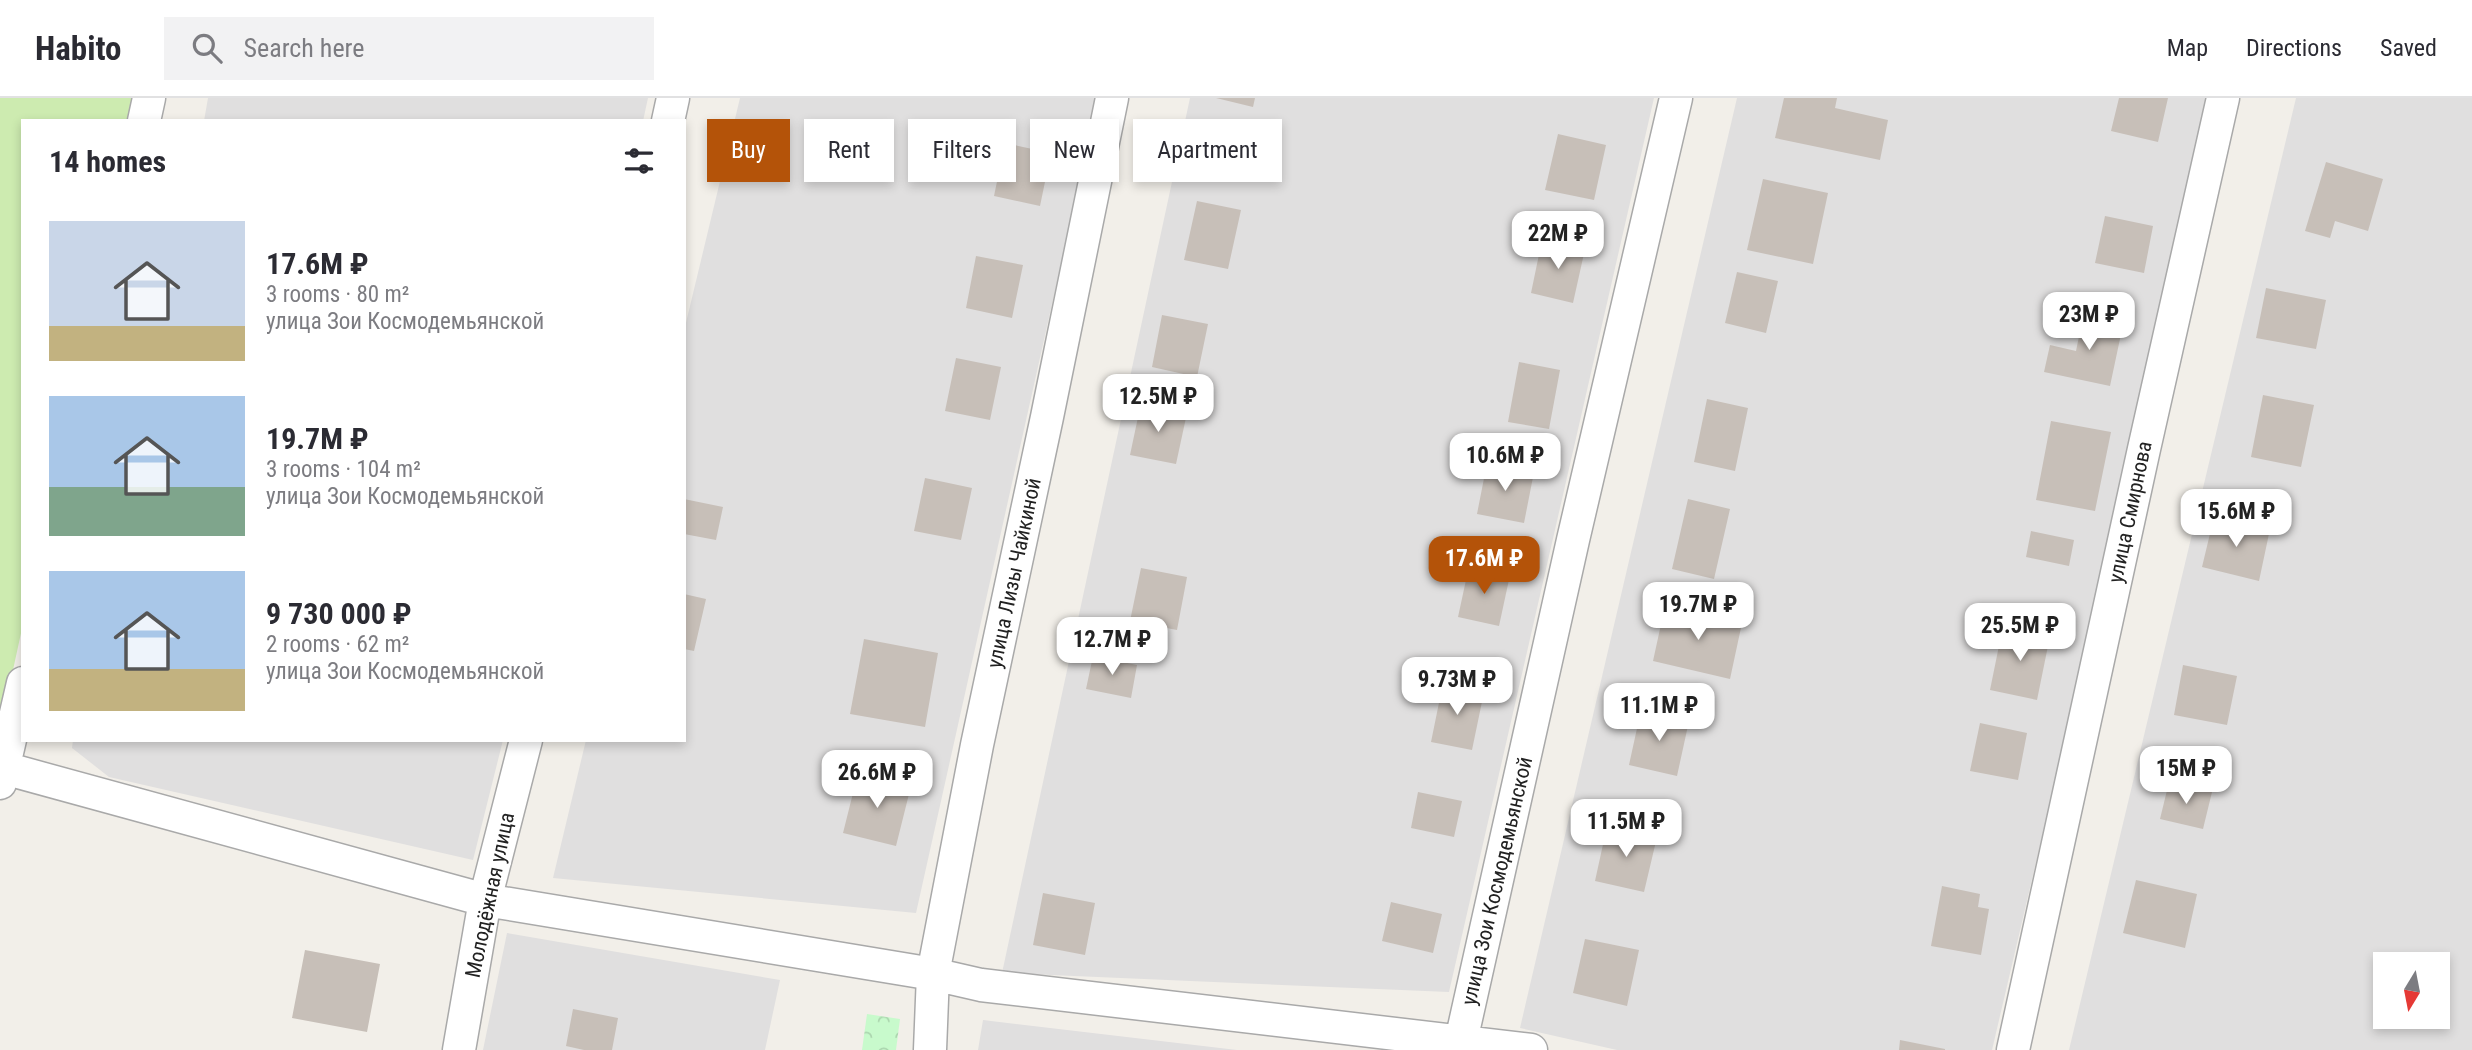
<!DOCTYPE html>
<html lang="en">
<head>
<meta charset="utf-8">
<style>
  body { margin:0; font-family:"Roboto Condensed",sans-serif; background:#f2f2f3; color:#2b2b33; height:100vh; display:flex; flex-direction:column; font-size:26px; white-space:nowrap }
  * { box-sizing:border-box; margin:0 }
  p { font-size:23px; color:#7c7c81 }
  .icon { flex:none; width:38px; height:38px; fill:none; stroke:currentColor; stroke-width:2; stroke-linecap:round; stroke-linejoin:round }
  .map { position:relative; flex:1; overflow:hidden }
  .panel { position:absolute; left:21px; top:21px; width:665px; height:623px; display:flex; flex-direction:column; background:#fff; border-radius:0px; box-shadow:0 4px 10px #0003 }
  .panel>* { flex:none }
  .banner { position:absolute; left:707px; top:21px; width:665px; height:63px; display:flex; gap:14px }
  .needle { width:46px; rotate:190deg }
  .fabs { position:absolute; left:2373px; top:854px; display:grid; gap:14px }
  .fabs a { display:grid; place-items:center; width:77px; height:77px; border-radius:0px; background:#fff; box-shadow:0 4px 10px #0003; font-size:35px }
  .price { position:absolute; translate:-50% -60px; padding:0 16px; border-radius:14px; background:#fff; color:#222; font-size:23px; line-height:46px; filter:drop-shadow(0 2px 4px #0008) }
  .price::after { content:''; position:absolute; left:50%; top:42px; width:21px; height:16px; margin-left:-10px; background:inherit; clip-path:polygon(0 0,100% 0,50% 100%) }
  .price.selected { background:#b45309; color:#fff }
  ul { padding:0; list-style:none }
  li { display:flex; align-items:center; gap:21px; height:175px; padding:0 28px }
  li span { display:grid; place-items:center; flex:none; width:196px; height:140px; border-radius:0px; color:#555 }
  li>.icon { margin-inline-start:auto }
  span .icon { width:84px; height:84px; fill:#fffc; stroke-width:1 }
  li b { font-size:30px }
  h2 { display:flex; justify-content:space-between; align-items:center; height:84px; padding:0 28px; font-size:30px }
  .pill { padding:0 24px; border-radius:0px; background:#fff; box-shadow:0 4px 10px #0003; font-size:24px; line-height:63px }
  .pill.selected { background:#b45309; color:#fff }
  header { display:flex; align-items:center; gap:42px; box-sizing:border-box; height:98px; padding:0 35px; background:#fff; border-bottom:2px solid #e1e1e2 }
  header strong { font-size:33px }
  nav { display:flex; gap:38px; margin-inline-start:auto; font-size:24px }
  .search { width:490px; height:63px; background:#f2f2f3; display:flex; align-items:center; gap:18px; box-sizing:border-box; padding:0 24px; border-radius:0px; color:#7c7c81; font-size:26px }
  .map>svg:first-child { display:block }
</style>
</head>
<body>
<header>
<strong>Habito</strong>
<div class="search"><svg class="icon" aria-label="search" viewBox="0 0 24 24"><circle cx="10" cy="10" r="6"/><path d="M15 15l6 6"/></svg>Search here</div>
<nav><a>Map</a><a>Directions</a><a>Saved</a></nav>
</header>
<div class="map">
<svg width="2472" height="952" viewBox="0 0 2472 952">
  <defs>
    <pattern id="park-crowns" width="20" height="18" patternUnits="userSpaceOnUse" patternTransform="scale(1.75)"><rect width="20" height="18" fill="#c8facc"/><path d="M2 6a3 3 0 1 1 6 0M12 15a3 3 0 1 1 6 0" fill="none" stroke="#acd6af"/></pattern>
  </defs>
  <rect width="100%" height="100%" fill="#f2efe9"/>
  <!-- residential -->
  <path fill="#e0dfdf" fill-rule="evenodd" d="M208 0H648L643 23H204Z
    M740 0H1098L916 815 553 780 586 642H684V233Z
    M1190 0H1654L1449 894 1002 875Z
    M1737 0H2215L1992 952H1617L1520 930Z
    M2296 0H2472V952H2069ZM2385 866H2438V919H2385Z
    M73 642H503L473 762 109 679 72 650Z
    M507 835 780 882 765 952H483Z
    M983 922 1237 952H978Z"/>
  <!-- grass -->
  <path fill="#cdebb0" d="M0 0H132L128 23H23V526L6 604 0 609Z"/>
  <!-- park -->
  <path fill="url(#park-crowns)" d="M867 916 900 921 896 952H862Z"/>
  <!-- building -->
  <path fill="#c7bfb8" d="M1216 0H1255L1253 9Z
    M1784 0H1837L1835 10 1888 22 1880 62 1775 40Z
    M2119 0H2168L2158 44 2111 33Z
    M1558 36 1606 47 1594 102 1545 92Z
    M1005 45 1051 55 1040 108 994 98Z
    M2326 64 2383 81 2368 133 2335 123 2330 140 2305 133Z
    M1763 81 1828 95 1813 166 1747 152Z
    M1197 103 1241 112 1228 171 1184 162Z
    M2105 118 2153 128 2144 175 2095 165Z
    M1542 142 1585 151 1573 205 1531 195Z
    M976 158 1023 167 1012 220 966 210Z
    M1737 174 1778 183 1766 235 1725 225Z
    M2266 190 2326 202 2316 251 2256 240Z
    M2084 214 2124 222 2110 288 2044 274 2050 247 2076 253Z
    M1162 217 1208 226 1197 279 1152 269Z
    M956 260 1001 269 990 322 945 313Z
    M1519 264 1560 272 1549 331 1508 324Z
    M2263 297 2314 307 2301 369 2251 359Z
    M1707 301 1748 310 1735 373 1694 364Z
    M1141 305 1187 315 1176 366 1130 357Z
    M2051 323 2111 334 2095 413 2036 402Z
    M1487 365 1534 374 1524 425 1477 416Z
    M925 380 972 390 961 442 914 433Z
    M684 401 723 409 716 442 684 436Z
    M1688 401 1730 411 1714 481 1672 471Z
    M2214 419 2270 431 2259 483 2202 469Z
    M2031 433 2074 442 2069 468 2026 459Z
    M1469 468 1510 477 1499 528 1458 519Z
    M1141 470 1187 479 1177 532 1130 523Z
    M684 496 706 501 694 553 684 551Z
    M1665 508 1742 525 1730 581 1653 563Z
    M2003 528 2050 538 2037 602 1990 592Z
    M864 541 938 555 925 629 850 616Z
    M1093 558 1137 567 1131 600 1086 591Z
    M2183 567 2237 578 2227 627 2174 617Z
    M1443 585 1484 594 1472 652 1431 644Z
    M1641 612 1689 623 1677 678 1629 667Z
    M1980 625 2027 635 2018 682 1970 673Z
    M858 675 911 688 896 748 843 735Z
    M2169 684 2212 694 2203 731 2160 721Z
    M1418 694 1462 703 1454 739 1411 730Z
    M1607 728 1657 739 1644 794 1595 783Z
    M2136 782 2197 796 2185 850 2123 835Z
    M1942 788 1980 796 1978 809 1989 811 1981 857 1931 848Z
    M1043 795 1095 805 1085 857 1033 847Z
    M1391 804 1442 816 1433 855 1382 843Z
    M1585 841 1639 852 1627 908 1573 895Z
    M305 852 380 866 367 934 292 920Z
    M573 911 618 920 612 952H584L566 948Z
    M1900 942 1945 951V952H1899Z"/>
  <g fill="none" stroke-linecap="round" stroke-linejoin="round">
    <!-- minor casing -->
    <g stroke="#a9a9a9" stroke-width="35">
      <path id="minor" d="M144 23 149 0
        M668 23 673 0
        M0 669 485 802 933 876 981 887 1531 952
        M0 685 23 585
        M459 952 485 802 526 642
        M930 952 933 876 977 647 1047 319 1112 0
        M1459 952 1573 442 1676 0
        M2013 952 2144 351 2223 0"/>
    </g>
    <!-- minor -->
    <use href="#minor" stroke="#fff" stroke-width="32"/>
  </g>
  <g text-anchor="middle" dominant-baseline="central" stroke-width="5" stroke-linejoin="round" paint-order="stroke">
    <!-- street labels -->
    <g font-size="21" fill="#222" stroke="#fff">
      <text transform="translate(2130 414) rotate(-78)">улица Смирнова</text>
      <text transform="translate(1014 475) rotate(-78)">улица Лизы Чайкиной</text>
      <text transform="translate(1497 783) rotate(-77)">улица Зои Космодемьянской</text>
      <text transform="translate(490 797) rotate(-78)">Молодёжная улица</text>
    </g>
  </g>
</svg>
<div class="fabs">
<a><svg class="needle" viewBox="-14 -14 28 28"><path d="M0-13l5 13h-10z" fill="#e53935"/><path d="M0 13l5-13h-10z" fill="#7c7c81"/></svg></a>
</div>
<b class="price" style="left:1558px;top:173px">22M ₽</b>
<b class="price" style="left:2089px;top:254px">23M ₽</b>
<b class="price" style="left:1158px;top:336px">12.5M ₽</b>
<b class="price" style="left:1505px;top:395px">10.6M ₽</b>
<b class="price" style="left:2236px;top:451px">15.6M ₽</b>
<b class="price selected" style="left:1484px;top:498px">17.6M ₽</b>
<b class="price" style="left:1698px;top:544px">19.7M ₽</b>
<b class="price" style="left:2020px;top:565px">25.5M ₽</b>
<b class="price" style="left:1112px;top:579px">12.7M ₽</b>
<b class="price" style="left:1457px;top:619px">9.73M ₽</b>
<b class="price" style="left:1659px;top:645px">11.1M ₽</b>
<b class="price" style="left:2186px;top:708px">15M ₽</b>
<b class="price" style="left:877px;top:712px">26.6M ₽</b>
<b class="price" style="left:1626px;top:761px">11.5M ₽</b>
<div class="banner">
<a class="pill selected">Buy</a>
<a class="pill">Rent</a>
<a class="pill">Filters</a>
<a class="pill">New</a>
<a class="pill">Apartment</a>
</div>
<section class="panel">
<h2>14 homes<svg class="icon" aria-label="filters" viewBox="0 0 24 24"><path d="M4 7h16M4 17h16"/><circle cx="9" cy="7" r="2"/><circle cx="15" cy="17" r="2"/></svg></h2>
<ul>
<li><span style="background:linear-gradient(#c9d6e8 75%,#c2b280 0)"><svg class="icon" aria-label="home" viewBox="0 0 24 24"><path d="M3 11l9-7 9 7M6 9v11h12V9"/></svg></span><div><b>17.6M ₽</b><p>3 rooms · 80 m²</p><p>улица Зои Космодемьянской</p></div></li>
<li><span style="background:linear-gradient(#a9c7e8 65%,#7fa58c 0)"><svg class="icon" aria-label="home" viewBox="0 0 24 24"><path d="M3 11l9-7 9 7M6 9v11h12V9"/></svg></span><div><b>19.7M ₽</b><p>3 rooms · 104 m²</p><p>улица Зои Космодемьянской</p></div></li>
<li><span style="background:linear-gradient(#a9c7e8 70%,#c2b280 0)"><svg class="icon" aria-label="home" viewBox="0 0 24 24"><path d="M3 11l9-7 9 7M6 9v11h12V9"/></svg></span><div><b>9 730 000 ₽</b><p>2 rooms · 62 m²</p><p>улица Зои Космодемьянской</p></div></li>
</ul>
</section>
</div>
</body>
</html>
